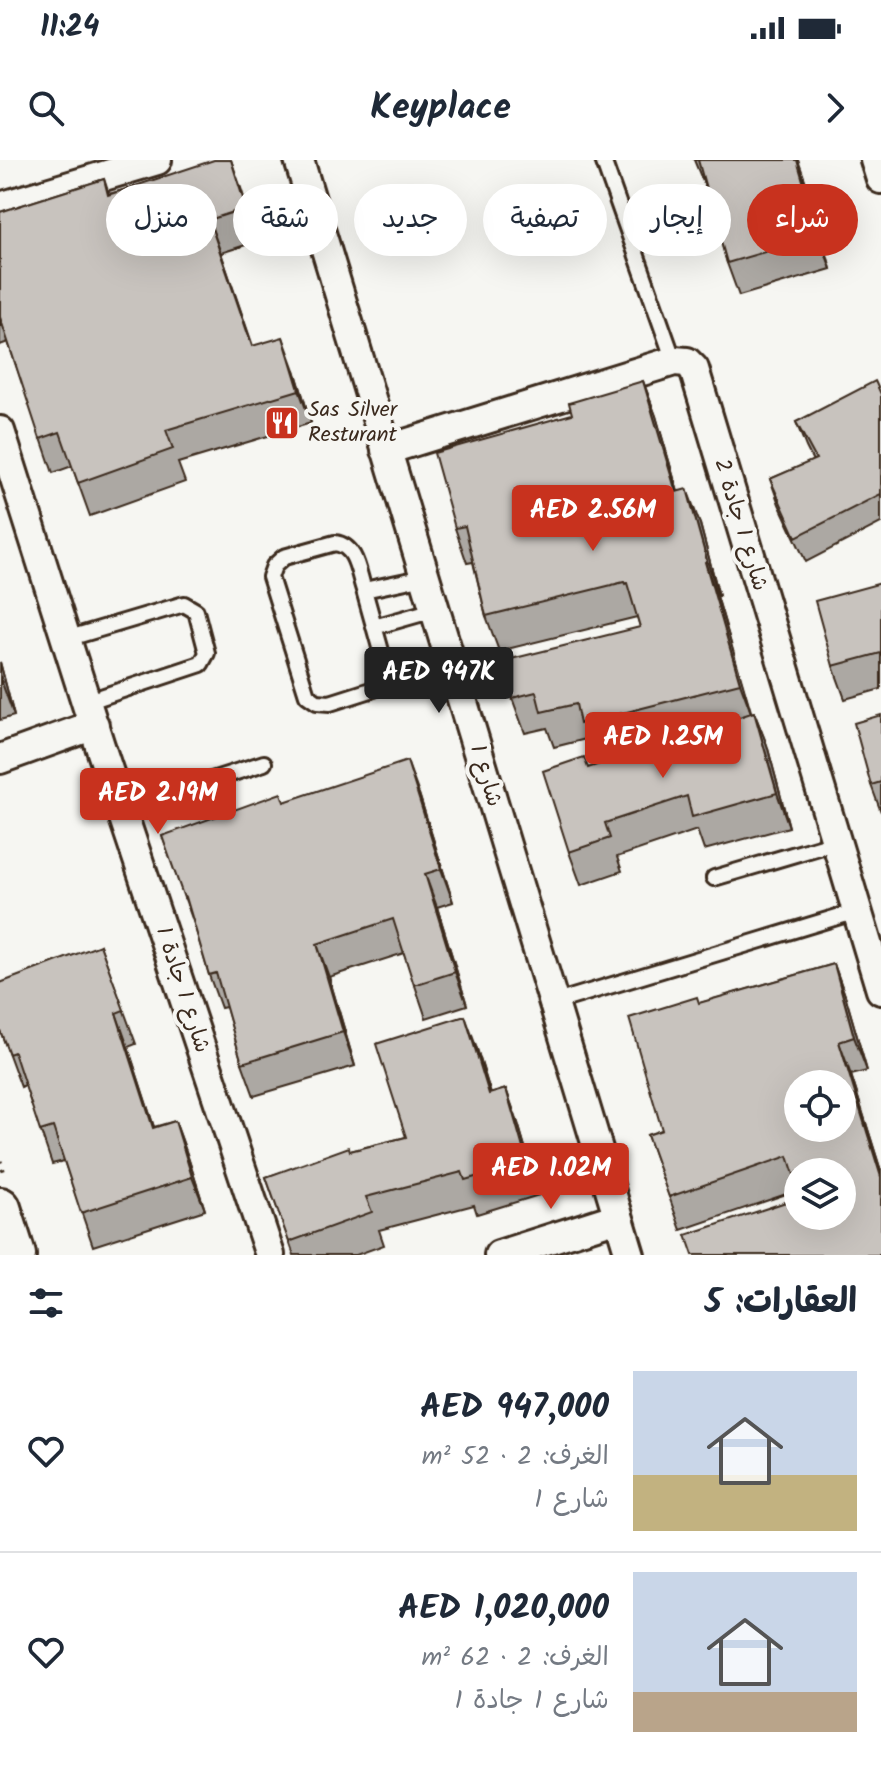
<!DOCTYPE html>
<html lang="ar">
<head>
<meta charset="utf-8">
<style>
  body { margin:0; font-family:Kalam,"Playpen Sans Arabic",sans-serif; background:#f6f6f7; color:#1f2937; direction:rtl; height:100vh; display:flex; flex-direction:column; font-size:30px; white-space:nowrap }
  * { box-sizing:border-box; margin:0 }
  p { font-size:26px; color:#747a83 }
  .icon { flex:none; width:44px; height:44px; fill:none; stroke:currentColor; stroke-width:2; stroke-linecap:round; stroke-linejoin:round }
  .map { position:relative; height:1095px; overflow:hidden; direction:ltr }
  .drawer { display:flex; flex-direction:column; background:#fff; flex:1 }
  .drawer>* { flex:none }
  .banner { position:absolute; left:24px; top:24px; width:834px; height:72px; direction:rtl; display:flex; gap:16px }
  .fabs { position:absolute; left:784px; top:910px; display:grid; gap:16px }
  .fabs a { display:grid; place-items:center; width:72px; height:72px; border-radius:50%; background:#fff; box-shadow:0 8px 32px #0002; font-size:40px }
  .price { position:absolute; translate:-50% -68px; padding:0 18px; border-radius:8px; background:#c8321e; color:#fff; font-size:26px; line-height:52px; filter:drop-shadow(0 2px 4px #0008) }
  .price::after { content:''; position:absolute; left:50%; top:48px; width:24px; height:18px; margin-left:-12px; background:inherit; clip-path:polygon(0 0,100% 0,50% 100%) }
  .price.active { background:#222; color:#fff }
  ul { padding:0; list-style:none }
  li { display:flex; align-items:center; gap:24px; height:200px; padding:0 24px }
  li+li { border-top:2px solid #e0e1e3 }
  li span { display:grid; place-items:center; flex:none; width:224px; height:160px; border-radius:0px; color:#555 }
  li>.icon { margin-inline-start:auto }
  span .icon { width:96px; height:96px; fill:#fffc; stroke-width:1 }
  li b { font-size:34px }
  h2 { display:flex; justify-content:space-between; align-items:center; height:96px; padding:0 24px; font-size:34px }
  .tag { padding:0 28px; border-radius:36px; background:#fff; box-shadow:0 8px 32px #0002; font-size:28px; line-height:72px }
  .tag.active { background:#c8321e; color:#fff }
  .status { display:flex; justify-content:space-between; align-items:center; height:56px; padding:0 40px; background:#fff; direction:ltr }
  .status svg { height:22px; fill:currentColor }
  header { display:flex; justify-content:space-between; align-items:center; height:104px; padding:0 24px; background:#fff; font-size:36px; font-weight:600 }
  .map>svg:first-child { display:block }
</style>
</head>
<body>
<div class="status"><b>11:24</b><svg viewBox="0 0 49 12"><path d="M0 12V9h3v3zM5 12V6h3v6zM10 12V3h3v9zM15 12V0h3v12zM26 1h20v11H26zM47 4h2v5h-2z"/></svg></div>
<header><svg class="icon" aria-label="forward" viewBox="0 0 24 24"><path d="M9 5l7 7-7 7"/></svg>Keyplace<svg class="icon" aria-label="search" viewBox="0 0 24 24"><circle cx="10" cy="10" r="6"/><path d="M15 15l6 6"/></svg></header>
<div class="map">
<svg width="881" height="1095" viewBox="0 0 881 1095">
  <rect width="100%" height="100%" fill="#f6f6f2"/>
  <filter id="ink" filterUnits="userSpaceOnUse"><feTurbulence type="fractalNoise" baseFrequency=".0125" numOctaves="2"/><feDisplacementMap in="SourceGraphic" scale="16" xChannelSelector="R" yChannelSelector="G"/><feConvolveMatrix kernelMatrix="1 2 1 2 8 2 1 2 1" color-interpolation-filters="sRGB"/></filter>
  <g filter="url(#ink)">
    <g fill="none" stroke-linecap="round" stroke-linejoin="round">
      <!-- lane casing -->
      <g stroke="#3b2a1e" stroke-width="20">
        <path id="lane" d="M603 0 674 201
          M364 430 386 509 382 521 374 529 330 543 317 542 307 535 270 417 274 406 284 397 335 383C357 386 358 413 364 430L425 417
          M374 467 434 450
          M66 479 184 444 196 451 207 493 201 504 86 542
          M122 649 264 603
          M714 718 836 682
          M553 843 857 751"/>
      </g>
      <!-- street casing -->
      <g stroke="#3b2a1e" stroke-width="34">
        <path id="street" d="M299 0 630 1095
          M875 0 881 19
          M0 47 157 0
          M0 271 100 586 270 1095
          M386 290 674 201 687 202 694 209 881 830
          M0 599 94 565
          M499 1095 618 1057"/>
      </g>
      <!-- secondary casing -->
      <g stroke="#3b2a1e" stroke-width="46">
        <path id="secondary" d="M0 1048 15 1095"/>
      </g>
      <!-- path -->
      <path stroke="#3b2a1e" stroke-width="5" stroke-dasharray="2 6" stroke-linecap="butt" d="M0 1001 5 1016"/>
      <!-- lane -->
      <use href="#lane" stroke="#f6f6f2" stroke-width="14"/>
      <!-- street -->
      <use href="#street" stroke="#f6f6f2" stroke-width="28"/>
      <!-- secondary -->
      <use href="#secondary" stroke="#f6f6f2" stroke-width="40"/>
    </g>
    <!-- wall -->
    <path fill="#aca8a3" stroke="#3b2a1e" stroke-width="2" d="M231 0 258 81 221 93 253 186 295 210 311 263 178 303 185 322 90 356 72 306 53 313 8 182 0 185V52L104 19 109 34Z
      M694 0H798L809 31 831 109 739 136 727 103 706 29Z
      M643 221 656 256 678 332 700 364 719 436H717L751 553 754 552 767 585 789 667 704 690 697 670 617 697 622 711 581 725 569 692 588 608 690 574 593 598 586 579 554 587 547 568 525 573 512 538 640 467 637 457 499 491 486 456 473 402 467 403 455 368 572 254Z
      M881 234V363L806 402 779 344 770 319 813 301 806 287 796 262Z
      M881 423V529L845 539 833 506Z
      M0 502 14 556 0 560Z
      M881 555V652L871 625Z
      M419 634 453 742 437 747 467 845 426 858 404 793 329 817 355 906 254 936 242 903 226 847 221 848 209 815 194 764 162 676 284 642Z
      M100 785 136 884 128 887 154 967 175 961 187 994 205 1050 93 1086 64 1001 52 1004 25 925 21 927 0 870Z
      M834 804 846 838 867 911 851 915 881 1011V1095L798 1012V1030L681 1070 647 975 662 970 700 843Z
      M477 889 491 934 506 929 518 963 539 1035 477 1054 474 1045 379 1070 384 1085 356 1095H294L266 1017 350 991 406 977Z"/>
    <!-- shaded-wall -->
    <path fill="#8c8885" stroke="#3b2a1e" stroke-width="2" d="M231 0 241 28 258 81 246 48Z
      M797 0 809 31 831 109 819 76Z
      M209 60 221 93 264 220 252 186Z
      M283 177 295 210 311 263 299 230Z
      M643 221 656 256 688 367 676 332Z
      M687 329 700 364 719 436 707 401Z
      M705 402 717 436 753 558 740 523Z
      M0 502 14 556 2 523 0 514Z
      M754 552 767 585 789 667 777 633Z
      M407 601 419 634 453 742 441 709Z
      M425 714 437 747 467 845 455 812Z
      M317 784 329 817 355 906 343 872Z
      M834 804 846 838 867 911 854 877Z
      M116 853 128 887 165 1001 153 968Z
      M465 856 477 889 501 968 489 934Z
      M839 882 851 915 881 1011V1017Z
      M506 929 518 963 539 1035 527 1002Z
      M175 961 187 994 205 1050 192 1017Z"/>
    <!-- building -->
    <path fill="#c8c3be" stroke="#3b2a1e" stroke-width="2" fill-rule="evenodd" d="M214 0H231L246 48 209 60 252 186 283 177 299 230 166 270 173 289 78 323 60 272 40 279 0 157V52L104 19 108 35Z
      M698 0H797L819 76 727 103Z
      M643 221 676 332 687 329 707 401 705 402 740 523 580 564 576 544 541 552 536 532 512 538 503 501 640 467 627 423 625 424 624 422 486 456 465 366 455 368 434 293 572 254 569 243Z
      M875 221 881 234V334L796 377 770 319 816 299 796 262Z
      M881 423V493L833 506 815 441Z
      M754 552 777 633 692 657 687 636 605 663 610 678 569 692 543 611 584 597 588 608Z
      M881 555V622L871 625 854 563Z
      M407 601 441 709 425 714 455 812 414 825 393 759 317 784 343 872 242 903 216 813 209 815 186 737 184 738 162 676 281 633 284 642Z
      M100 785 124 850 116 853 153 968 175 961 192 1017 81 1053 53 967 40 971 14 892 9 894 0 870V823Z
      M834 804 854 877 839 882 881 1017V1095H693L686 1075 798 1038V1056H842V1012H798V1027L788 996 669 1037 647 975 662 970 629 858 697 837 699 843ZM798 924H842V968H798Z
      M465 856 489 934 506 929 527 1002 465 1020 462 1012 366 1037 372 1052 289 1082 266 1017 349 987 350 991 406 977 376 884Z"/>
  </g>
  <!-- icons -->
  <defs>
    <g id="restaurant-square" transform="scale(1.8)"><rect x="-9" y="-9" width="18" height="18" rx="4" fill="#c8321e" stroke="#f6f6f2"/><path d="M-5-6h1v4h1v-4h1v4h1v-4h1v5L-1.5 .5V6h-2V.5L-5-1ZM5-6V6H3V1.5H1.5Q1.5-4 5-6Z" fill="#fff"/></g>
  </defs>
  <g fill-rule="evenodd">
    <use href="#restaurant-square" x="282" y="263"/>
  </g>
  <g text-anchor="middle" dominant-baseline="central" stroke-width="8" stroke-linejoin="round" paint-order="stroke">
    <!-- poi labels -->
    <g font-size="22" fill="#3b2a1e" stroke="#f6f6f2" text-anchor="start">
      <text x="308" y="250">Sas Silver<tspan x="308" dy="25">Resturant</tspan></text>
    </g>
    <!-- street labels -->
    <g font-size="22" fill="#3b2a1e" stroke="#f6f6f2">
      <text transform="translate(740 365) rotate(73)">شارع 1 جادة 2</text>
      <text transform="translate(485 616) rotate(73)">شارع 1</text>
      <text transform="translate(182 830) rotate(72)">شارع 1 جادة 1</text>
    </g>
  </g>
</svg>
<div class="fabs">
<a><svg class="icon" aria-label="locate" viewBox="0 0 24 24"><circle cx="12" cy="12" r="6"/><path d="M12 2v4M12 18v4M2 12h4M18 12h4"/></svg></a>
<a><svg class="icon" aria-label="layers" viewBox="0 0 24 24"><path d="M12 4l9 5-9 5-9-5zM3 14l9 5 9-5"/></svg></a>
</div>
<b class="price" style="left:593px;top:393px">AED 2.56M</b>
<b class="price active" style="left:439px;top:555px">AED 947K</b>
<b class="price" style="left:663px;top:620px">AED 1.25M</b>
<b class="price" style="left:158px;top:676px">AED 2.19M</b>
<b class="price" style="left:551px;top:1051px">AED 1.02M</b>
<div class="banner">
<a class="tag active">شراء</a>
<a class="tag">إيجار</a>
<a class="tag">تصفية</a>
<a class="tag">جديد</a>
<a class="tag">شقة</a>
<a class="tag">منزل</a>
</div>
</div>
<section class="drawer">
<h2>العقارات: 5<svg class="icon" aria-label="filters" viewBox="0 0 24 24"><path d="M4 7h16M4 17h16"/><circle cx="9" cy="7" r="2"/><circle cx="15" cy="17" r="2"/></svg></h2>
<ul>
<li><span style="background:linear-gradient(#c9d6e8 65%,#c2b280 0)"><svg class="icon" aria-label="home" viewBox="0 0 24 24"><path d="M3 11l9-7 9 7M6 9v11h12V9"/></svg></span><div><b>AED 947,000</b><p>الغرف: 2 · 52 m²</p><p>شارع 1</p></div><svg class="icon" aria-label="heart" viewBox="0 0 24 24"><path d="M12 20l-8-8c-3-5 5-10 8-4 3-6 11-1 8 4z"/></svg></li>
<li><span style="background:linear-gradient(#c9d6e8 75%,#b9a48a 0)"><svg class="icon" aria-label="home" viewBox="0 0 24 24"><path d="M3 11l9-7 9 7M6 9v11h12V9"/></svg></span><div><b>AED 1,020,000</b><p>الغرف: 2 · 62 m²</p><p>شارع 1 جادة 1</p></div><svg class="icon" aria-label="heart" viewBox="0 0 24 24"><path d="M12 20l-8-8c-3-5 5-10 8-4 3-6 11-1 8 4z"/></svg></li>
</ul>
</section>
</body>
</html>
